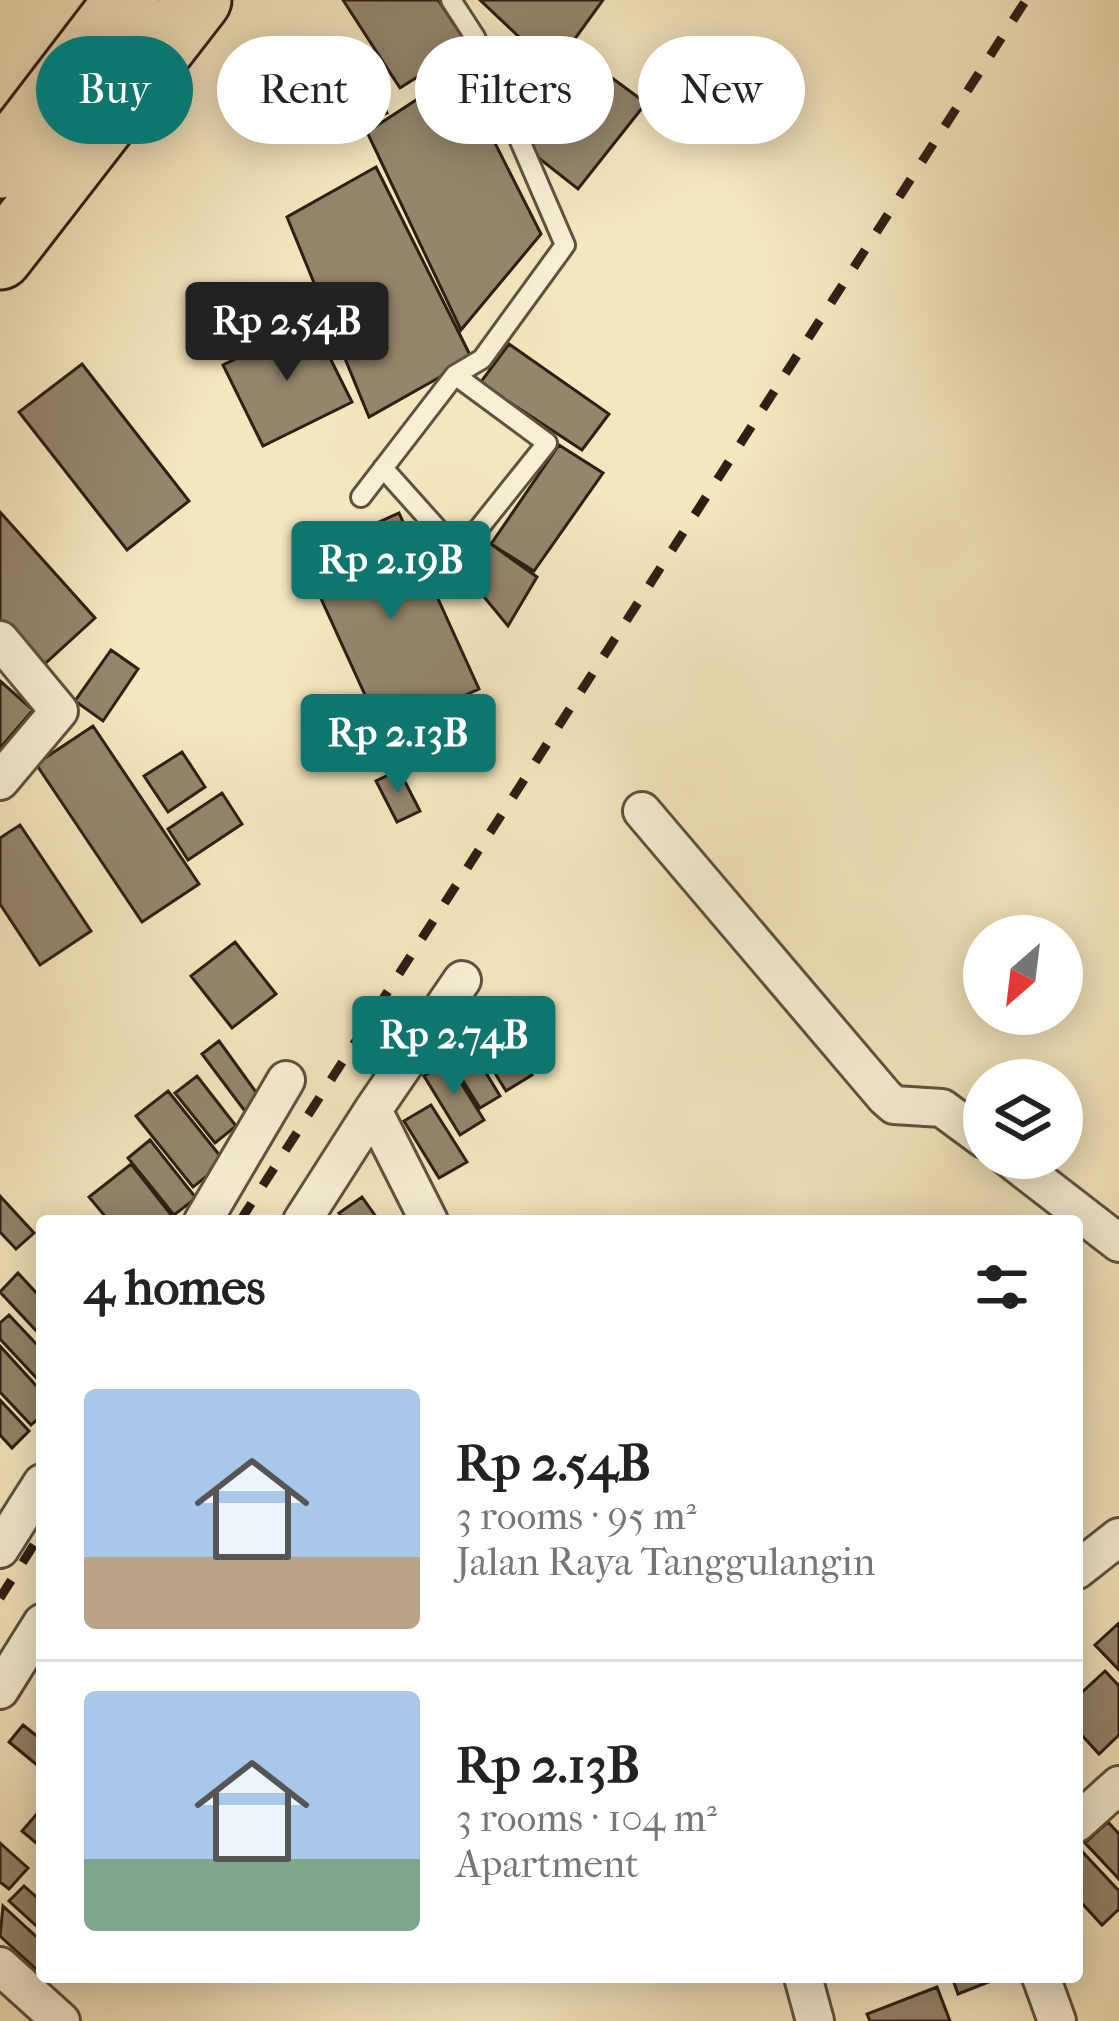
<!DOCTYPE html>
<html lang="en">
<head>
<meta charset="utf-8">
<style>
  body { margin:0; font-family:"IM FELL French Canon",serif; background:#f2f2f2; color:#222; height:100vh; display:flex; flex-direction:column; font-size:45px; white-space:nowrap }
  * { box-sizing:border-box; margin:0 }
  p { font-size:39px; color:#767676 }
  .icon { flex:none; width:66px; height:66px; fill:none; stroke:currentColor; stroke-width:2; stroke-linecap:round; stroke-linejoin:round }
  .map { position:relative; flex:1; overflow:hidden }
  .drawer { position:absolute; left:36px; top:1215px; width:1047px; height:768px; display:flex; flex-direction:column; background:#fff; border-radius:12px; box-shadow:0 6px 30px #0003 }
  .drawer>* { flex:none }
  .hud { position:absolute; left:36px; top:36px; width:1047px; height:108px; display:flex; gap:24px }
  .needle { width:78px; rotate:208deg }
  .fabs { position:absolute; left:963px; top:915px; display:grid; gap:24px }
  .fabs a { display:grid; place-items:center; width:120px; height:120px; border-radius:50%; background:#fff; box-shadow:0 6px 30px #0003; font-size:60px }
  .price { position:absolute; translate:-50% -102px; padding:0 27px; border-radius:12px; background:#0f766e; color:#fff; font-size:39px; line-height:78px; filter:drop-shadow(0 3px 6px #0008) }
  .price::after { content:''; position:absolute; left:50%; top:72px; width:36px; height:27px; margin-left:-18px; background:inherit; clip-path:polygon(0 0,100% 0,50% 100%) }
  .price.selected { background:#222; color:#fff }
  ul { padding:0; list-style:none }
  li { display:flex; align-items:center; gap:36px; height:300px; padding:0 48px }
  li+li { border-top:3px solid #e0e0e0 }
  li span { display:grid; place-items:center; flex:none; width:336px; height:240px; border-radius:12px; color:#555 }
  li>.icon { margin-inline-start:auto }
  span .icon { width:144px; height:144px; fill:#fffc; stroke-width:1 }
  li b { font-size:51px }
  h2 { display:flex; justify-content:space-between; align-items:center; height:144px; padding:0 48px; font-size:51px }
  .tag { padding:0 42px; border-radius:54px; background:#fff; box-shadow:0 6px 30px #0003; font-size:42px; line-height:108px }
  .tag.selected { background:#0f766e; color:#fff }
  .map>svg:first-child { display:block }
</style>
</head>
<body>
<div class="map">
<svg width="1119" height="2021" viewBox="0 0 1119 2021">
  <rect width="100%" height="100%" fill="#f4e6be"/>
  <filter id="stains"><feTurbulence type="fractalNoise" baseFrequency=".00167" numOctaves="4"/><feColorMatrix values="0 0 0 0 .2 0 0 0 0 .09 0 0 0 0 .02 0 0 0 .5 -.17"/></filter>
  <radialGradient id="worn" r=".72"><stop offset=".6" stop-color="#630" stop-opacity="0"/><stop offset="1" stop-color="#630" stop-opacity=".3"/></radialGradient>
  <!-- building -->
  <path fill="#94866c" stroke="#2d1f14" stroke-width="3" d="M343 0H438L468 45 400 88Z
    M480 0H603L553 69Z
    M357 44 387 113 329 139 298 70Z
    M589 61 646 103 578 189 526 148Z
    M459 72 541 234 461 330 367 132Z
    M376 167 472 359 369 417 287 217Z
    M312 322 352 402 263 446 223 365Z
    M509 344 609 414 582 450 480 383Z
    M82 364 189 501 127 550 19 412Z
    M559 445 603 473 534 571 491 544Z
    M0 512 95 618 38 670 0 627Z
    M399 513 479 689 382 732 302 557Z
    M481 537 537 577 508 626 456 563Z
    M111 650 138 669 103 721 75 701Z
    M0 681 33 710 0 748Z
    M93 726 199 884 142 922 36 764Z
    M182 752 205 787 168 812 144 776Z
    M399 770 420 811 397 822 376 781Z
    M222 793 242 824 188 860 168 829Z
    M20 825 91 931 40 965 0 904V838Z
    M235 942 276 994 232 1028 191 976Z
    M487 1000 532 1075 506 1091 460 1017Z
    M219 1041 266 1106 250 1118 202 1054Z
    M471 1048 500 1096 480 1108 450 1060Z
    M448 1062 484 1120 460 1135 424 1076Z
    M197 1076 236 1126 215 1143 175 1093Z
    M168 1091 225 1162 193 1187 136 1116Z
    M431 1105 467 1162 439 1178 404 1121Z
    M150 1140 196 1198 174 1215 128 1158Z
    M131 1164 176 1221H109L89 1197Z
    M0 1196 34 1233 16 1249 0 1232Z
    M362 1197 379 1221H345L339 1213Z
    M18 1273 42 1299V1337L0 1292Z
    M9 1315 42 1350V1384L0 1339V1323Z
    M0 1346 42 1392V1415L31 1425 0 1392Z
    M0 1400 29 1431 12 1448 0 1435Z
    M1119 1623V1670L1095 1645Z
    M1105 1671 1119 1686V1735L1099 1754 1077 1730V1697Z
    M23 1725 42 1740V1769L9 1742Z
    M42 1808V1848L22 1831Z
    M1108 1822 1119 1834V1879L1085 1843Z
    M0 1843 28 1868 9 1889 0 1882Z
    M1077 1846 1119 1891V1909L1102 1925 1077 1898Z
    M24 1886 42 1902V1931L9 1901Z
    M3 1906 42 1942V1963L36 1969 0 1936Z
    M952 1977H998L999 1978 958 1994Z
    M937 1987 950 2021H870L867 2014Z"/>
  <g fill="none" stroke-linecap="round" stroke-linejoin="round">
    <!-- service casing -->
    <g stroke="#5f513e" stroke-width="24">
      <path id="service" d="M512 123 548 105
        M383 468 459 553 547 443 455 375
        M361 497 455 375 482 359 565 245 475 37 451 0"/>
    </g>
    <!-- minor casing -->
    <g stroke="#5f513e" stroke-width="42">
      <path id="minor" d="M0 640 59 711 0 781
        M642 811 885 1097 894 1105 942 1108 984 1139
        M373 1110 462 980
        M1009 1158 1119 1243
        M203 1221 286 1080
        M302 1221 373 1110 429 1221
        M0 1549 42 1483
        M1077 1570 1119 1537
        M0 1690 42 1623
        M1077 1823 1119 1785
        M0 1966 61 2021
        M803 1977 815 2021
        M1041 1977 1057 2021"/>
    </g>
    <!-- trunk casing -->
    <g stroke="#2d1f14" stroke-width="69">
      <path id="trunk" d="M0 166 127 0
        M0 257 199 0"/>
    </g>
    <!-- service -->
    <use href="#service" stroke="#f8efd5" stroke-width="18"/>
    <!-- minor -->
    <use href="#minor" stroke="#f8efd5" stroke-width="36"/>
    <!-- trunk -->
    <use href="#trunk" stroke="#f4e6be" stroke-width="63"/>
    <!-- rail -->
    <path stroke="#2d1f14" stroke-width="9" stroke-dasharray="21 21" stroke-linecap="butt" d="M240 1221 1026 0
      M0 1598 42 1532"/>
  </g>
  <rect width="100%" height="100%" filter="url(#stains)"/>
  <rect width="100%" height="100%" fill="url(#worn)"/>
</svg>
<div class="fabs">
<a><svg class="needle" viewBox="-14 -14 28 28"><path d="M0-13l5 13h-10z" fill="#e53935"/><path d="M0 13l5-13h-10z" fill="#767676"/></svg></a>
<a><svg class="icon" aria-label="layers" viewBox="0 0 24 24"><path d="M12 4l9 5-9 5-9-5zM3 14l9 5 9-5"/></svg></a>
</div>
<b class="price selected" style="left:287px;top:384px">Rp 2.54B</b>
<b class="price" style="left:391px;top:623px">Rp 2.19B</b>
<b class="price" style="left:398px;top:796px">Rp 2.13B</b>
<b class="price" style="left:454px;top:1098px">Rp 2.74B</b>
<div class="hud">
<a class="tag selected">Buy</a>
<a class="tag">Rent</a>
<a class="tag">Filters</a>
<a class="tag">New</a>
</div>
<section class="drawer">
<h2>4 homes<svg class="icon" aria-label="filters" viewBox="0 0 24 24"><path d="M4 7h16M4 17h16"/><circle cx="9" cy="7" r="2"/><circle cx="15" cy="17" r="2"/></svg></h2>
<ul>
<li><span style="background:linear-gradient(#a9c7e8 70%,#b9a48a 0)"><svg class="icon" aria-label="home" viewBox="0 0 24 24"><path d="M3 11l9-7 9 7M6 9v11h12V9"/></svg></span><div><b>Rp 2.54B</b><p>3 rooms · 95 m²</p><p>Jalan Raya Tanggulangin</p></div></li>
<li><span style="background:linear-gradient(#a9c7e8 70%,#7fa58c 0)"><svg class="icon" aria-label="home" viewBox="0 0 24 24"><path d="M3 11l9-7 9 7M6 9v11h12V9"/></svg></span><div><b>Rp 2.13B</b><p>3 rooms · 104 m²</p><p>Apartment</p></div></li>
</ul>
</section>
</div>
</body>
</html>
